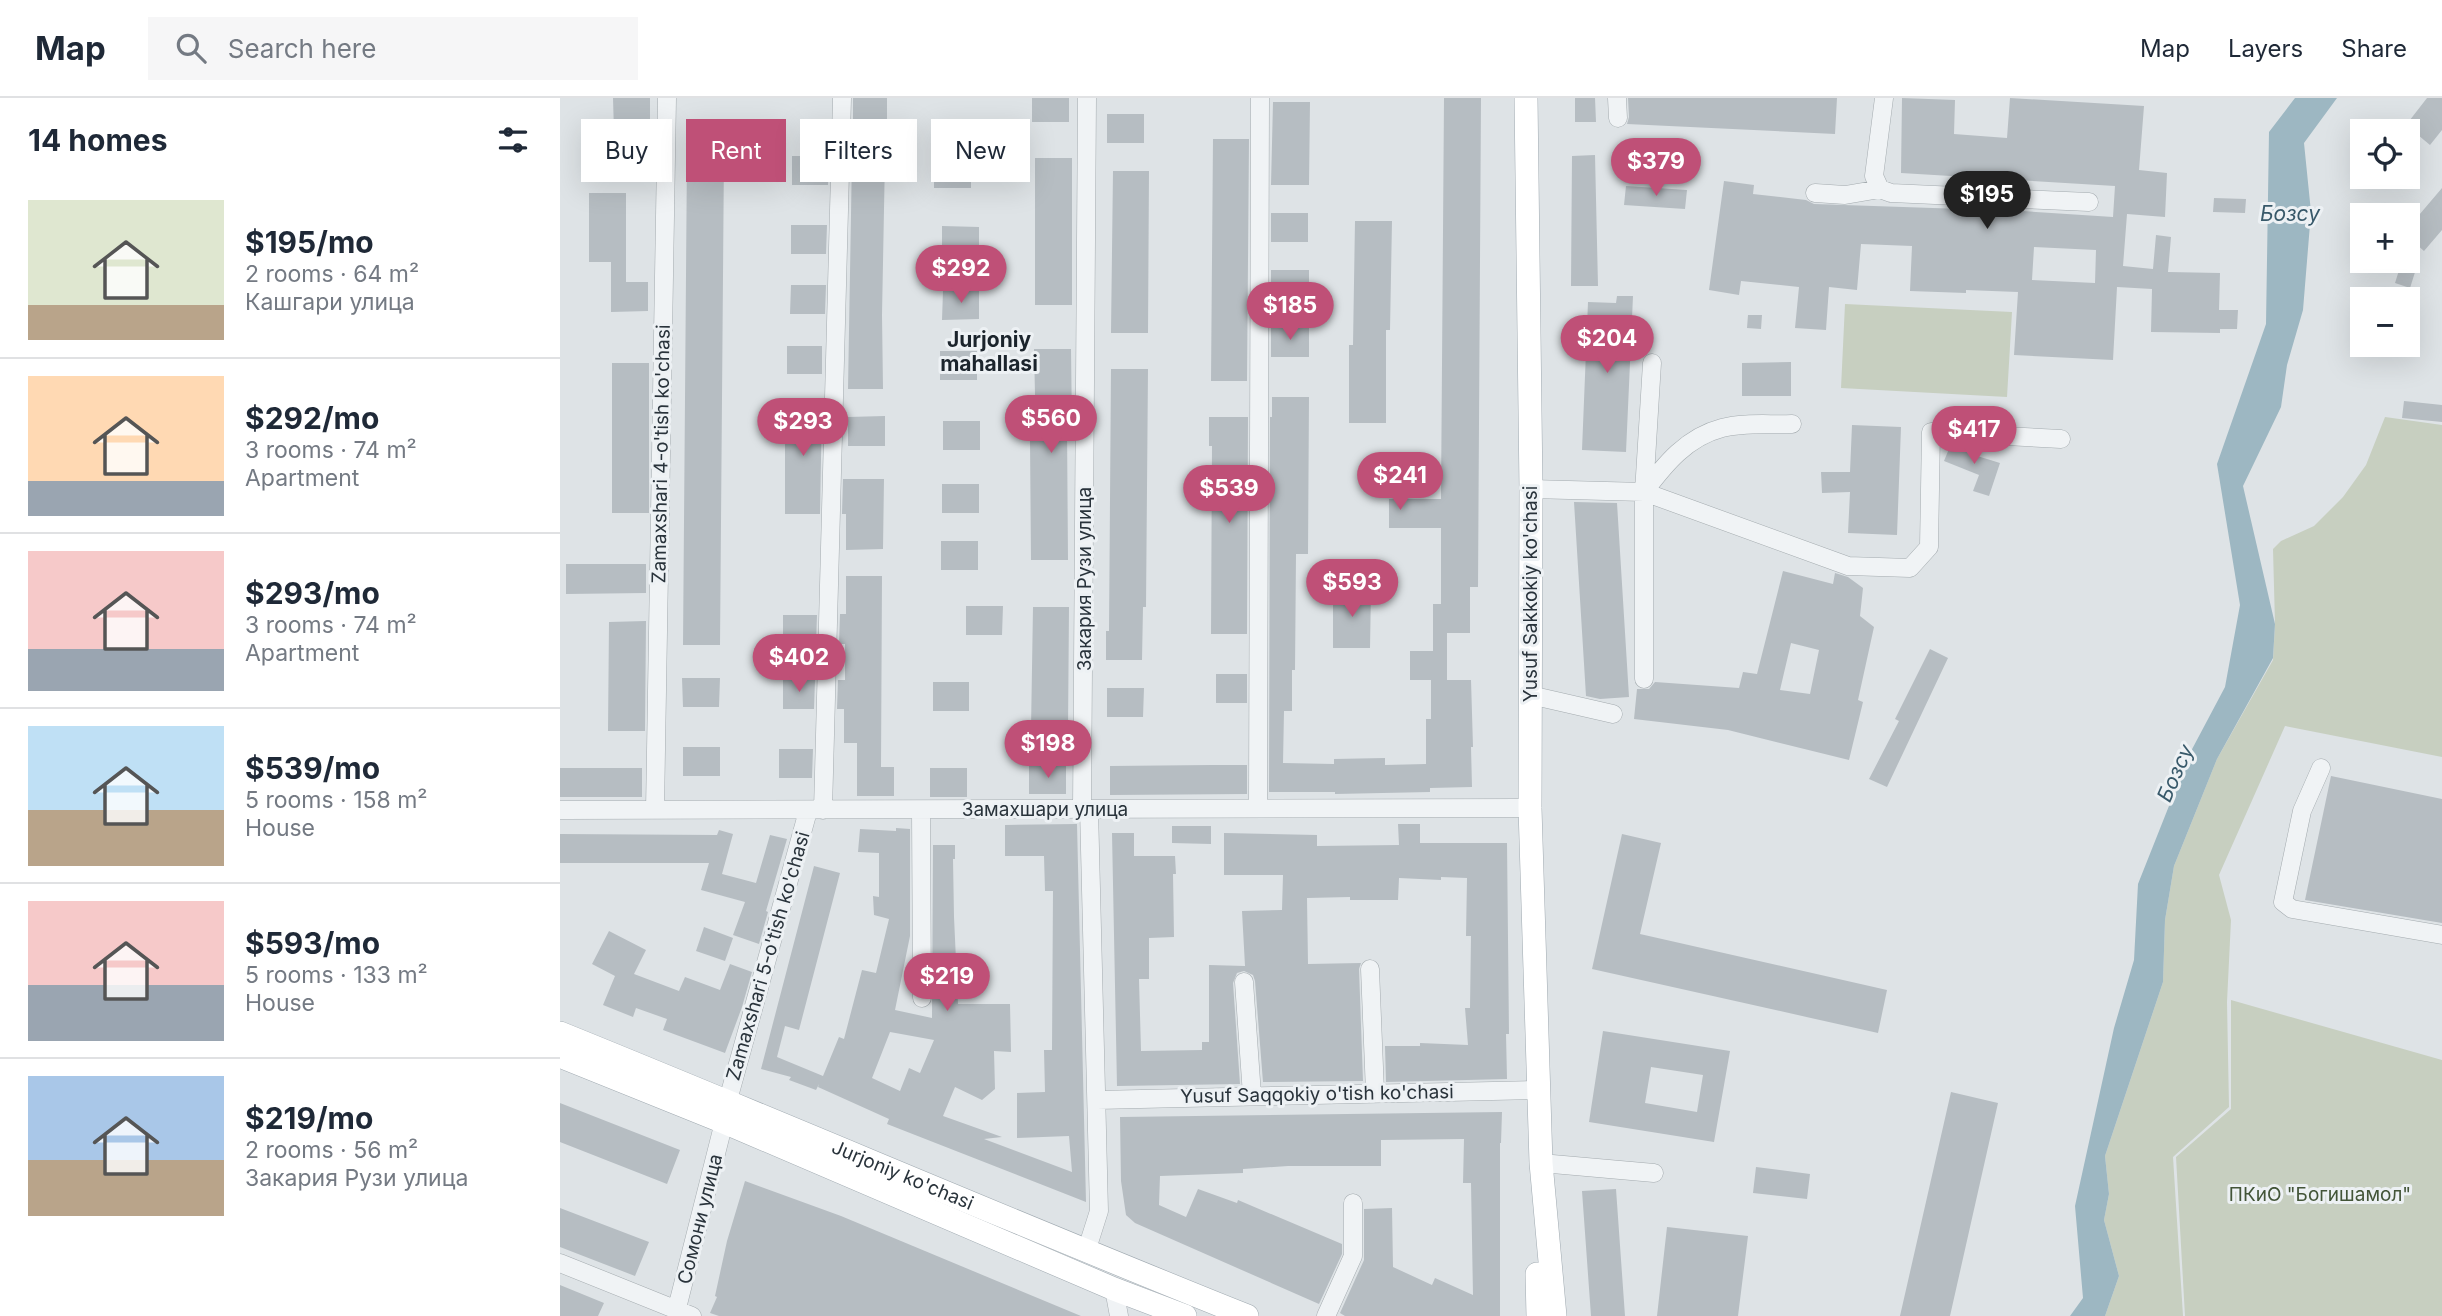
<!DOCTYPE html>
<html lang="en">
<head>
<meta charset="utf-8">
<style>
  body { margin:0; font-family:Inter,sans-serif; background:#f6f6f7; color:#1f2937; height:100vh; display:flex; flex-direction:column; font-size:26px; white-space:nowrap }
  * { box-sizing:border-box; margin:0 }
  p { font-size:23px; color:#747a83 }
  .icon { flex:none; width:38px; height:38px; fill:none; stroke:currentColor; stroke-width:2; stroke-linecap:round; stroke-linejoin:round }
  .map { position:relative; flex:1; overflow:hidden }
  .details { display:flex; flex-direction:column; background:#fff; width:560px }
  .details>* { flex:none }
  .guide { position:absolute; left:21px; top:21px; width:665px; height:63px; display:flex; gap:14px }
  .buttons { position:absolute; left:1790px; top:21px; display:grid; gap:14px }
  .buttons a { display:grid; place-items:center; width:70px; height:70px; border-radius:0px; background:#fff; box-shadow:0 7px 28px #0002; font-size:35px }
  .price { position:absolute; translate:-50% -60px; padding:0 16px; border-radius:24px; background:#bf5077; color:#fff; font-size:23px; line-height:46px; filter:drop-shadow(0 2px 4px #0008) }
  .price::after { content:''; position:absolute; left:50%; top:42px; width:21px; height:16px; margin-left:-10px; background:inherit; clip-path:polygon(0 0,100% 0,50% 100%) }
  .price.current { background:#222; color:#fff }
  ul { padding:0; list-style:none }
  li { display:flex; align-items:center; gap:21px; height:175px; padding:0 28px }
  li+li { border-top:2px solid #e0e1e3 }
  li span { display:grid; place-items:center; flex:none; width:196px; height:140px; border-radius:0px; color:#555 }
  li>.icon { margin-inline-start:auto }
  span .icon { width:84px; height:84px; fill:#fffc; stroke-width:1 }
  li b { font-size:30px }
  h2 { display:flex; justify-content:space-between; align-items:center; height:84px; padding:0 28px; font-size:30px }
  .tag { padding:0 24px; border-radius:0px; background:#fff; box-shadow:0 7px 28px #0002; font-size:24px; line-height:63px }
  .tag.current { background:#bf5077; color:#fff }
  header { display:flex; align-items:center; gap:42px; box-sizing:border-box; height:98px; padding:0 35px; background:#fff; border-bottom:2px solid #e0e1e3 }
  header strong { font-size:33px }
  nav { display:flex; gap:38px; margin-inline-start:auto; font-size:24px }
  .search { width:490px; height:63px; background:#f6f6f7; display:flex; align-items:center; gap:18px; box-sizing:border-box; padding:0 24px; border-radius:0px; color:#747a83; font-size:26px }
  main { display:flex; flex:1; min-height:0 }
  .map>svg:first-child { display:block }
</style>
</head>
<body>
<header>
<strong>Map</strong>
<div class="search"><svg class="icon" aria-label="search" viewBox="0 0 24 24"><circle cx="10" cy="10" r="6"/><path d="M15 15l6 6"/></svg>Search here</div>
<nav><a>Map</a><a>Layers</a><a>Share</a></nav>
</header>
<main>
<section class="details">
<h2>14 homes<svg class="icon" aria-label="filters" viewBox="0 0 24 24"><path d="M4 7h16M4 17h16"/><circle cx="9" cy="7" r="2"/><circle cx="15" cy="17" r="2"/></svg></h2>
<ul>
<li><span style="background:linear-gradient(#dfe7d0 75%,#b9a48a 0)"><svg class="icon" aria-label="home" viewBox="0 0 24 24"><path d="M3 11l9-7 9 7M6 9v11h12V9"/></svg></span><div><b>$195/mo</b><p>2 rooms · 64 m²</p><p>Кашгари улица</p></div></li>
<li><span style="background:linear-gradient(#ffd9b3 75%,#9aa5b1 0)"><svg class="icon" aria-label="home" viewBox="0 0 24 24"><path d="M3 11l9-7 9 7M6 9v11h12V9"/></svg></span><div><b>$292/mo</b><p>3 rooms · 74 m²</p><p>Apartment</p></div></li>
<li><span style="background:linear-gradient(#f6c9c9 70%,#9aa5b1 0)"><svg class="icon" aria-label="home" viewBox="0 0 24 24"><path d="M3 11l9-7 9 7M6 9v11h12V9"/></svg></span><div><b>$293/mo</b><p>3 rooms · 74 m²</p><p>Apartment</p></div></li>
<li><span style="background:linear-gradient(#bfe0f5 60%,#b9a48a 0)"><svg class="icon" aria-label="home" viewBox="0 0 24 24"><path d="M3 11l9-7 9 7M6 9v11h12V9"/></svg></span><div><b>$539/mo</b><p>5 rooms · 158 m²</p><p>House</p></div></li>
<li><span style="background:linear-gradient(#f6c9c9 60%,#9aa5b1 0)"><svg class="icon" aria-label="home" viewBox="0 0 24 24"><path d="M3 11l9-7 9 7M6 9v11h12V9"/></svg></span><div><b>$593/mo</b><p>5 rooms · 133 m²</p><p>House</p></div></li>
<li><span style="background:linear-gradient(#a9c7e8 60%,#b9a48a 0)"><svg class="icon" aria-label="home" viewBox="0 0 24 24"><path d="M3 11l9-7 9 7M6 9v11h12V9"/></svg></span><div><b>$219/mo</b><p>2 rooms · 56 m²</p><p>Закария Рузи улица</p></div></li>
</ul>
</section>
<div class="map">
<svg width="1882" height="1218" viewBox="0 0 1882 1218">
  <rect width="100%" height="100%" fill="#dee3e6"/>
  <!-- green -->
  <path fill="#c7cfc0" d="M1285 206 1452 214 1447 299 1281 290Z
    M1825 319 1882 327V659L1725 628 1659 777 1671 822 1667 904 1669 1009 1613 1059 1623 1218H1545L1559 1178 1544 1122 1549 1096 1545 1058 1603 884 1605 822 1614 768 1657 661 1713 562 1715 526 1713 451 1721 443 1754 428 1783 399 1806 367Z
    M1671 902 1882 962V1218H1625L1616 1059 1671 1011Z"/>
  <!-- water -->
  <path fill="#9db7c2" d="M1735 0H1777L1744 45 1751 114 1743 212 1727 267 1721 309 1683 388 1715 526 1713 560 1657 661 1614 768 1605 822 1603 884 1545 1058 1549 1096 1544 1122 1559 1178 1545 1218H1510L1523 1200 1515 1108 1554 930 1574 862 1578 786 1630 655 1665 589 1680 507 1657 366 1706 226 1709 34Z"/>
  <!-- building -->
  <path fill="#b6bdc2" fill-rule="evenodd" d="M53 0H90V34H54Z
    M293 0H327V24H293Z
    M472 0H509V24H472Z
    M884 0H921L918 489H910V535H887V582H911L913 649H911L912 689 870 690V694L775 696V694H709L710 319H712V299H749L748 456H736L735 572H732V613H724L723 665 774 666V661L825 660V667L866 666V621H871V582H850V553H873V506H881V430H829V401H881Z
    M1015 0H1035L1036 24H1015Z
    M1068 0H1277L1275 36 1067 26 1069 19Z
    M1342 0 1395 2 1394 36 1447 40 1450 0 1584 8 1579 72 1607 75 1605 119 1567 116 1563 168 1593 171 1596 137 1611 139 1608 174 1660 175 1659 212H1678L1677 231H1660V235L1591 234 1592 191 1557 189 1553 262 1454 257 1458 194 1406 192V195L1350 193 1352 148 1301 146 1297 192 1269 189 1266 232 1235 230 1239 189 1181 183 1179 197 1149 192 1164 83 1194 87 1193 96 1246 102 1254 106 1462 113 1553 119 1555 88 1341 75ZM1474 149 1536 152 1535 185 1472 182Z
    M1867 0H1882V32L1870 47 1846 27Z
    M713 4H750L749 87H711Z
    M547 16H584V45H547Z
    M653 41H689L687 283H651Z
    M127 54H164L160 547H123Z
    M1035 57 1038 188H1011L1012 58Z
    M232 58H269L268 87H232Z
    M292 59H325L322 217 323 291H288Z
    M475 60H512V207H475Z
    M374 61H411V90H374Z
    M553 73H589L588 235H551Z
    M1066 88 1127 92 1125 111 1064 107Z
    M1882 90V132L1864 153 1848 139V130Z
    M29 95H66V184H88V213L51 214V164H29Z
    M1654 100 1686 101 1685 115 1653 114Z
    M711 115H748V144H711Z
    M795 123H832L830 232H826V325H789V247H793Z
    M231 127H267L266 156H231Z
    M382 128 419 129V158H382Z
    M1841 166 1856 171 1850 190 1835 185Z
    M711 172H749V201H711Z
    M231 187H266L265 216H230Z
    M419 192V221L382 222 383 193Z
    M1057 198H1073L1066 354 1022 352 1028 204 1056 205Z
    M1188 217H1202L1201 231 1187 230Z
    M711 230H749V259H711Z
    M227 248H262V276H227Z
    M474 251H511L512 329H507L508 462H471L470 342H476Z
    M380 253H417V282H380Z
    M1231 264V298H1182V265Z
    M52 265H89V415H52Z
    M551 271H588L586 509H583L582 562H546V533H549Z
    M1844 303 1882 307V324L1842 320Z
    M225 306H262L260 416H225Z
    M325 318V348H288V319Z
    M649 319H688L687 536H651L652 348H649Z
    M383 323H420V352H383Z
    M1292 327 1341 329 1337 437 1288 435 1290 394 1262 395 1261 374H1290Z
    M1391 346 1407 347 1416 351 1414 357 1440 365 1429 398 1413 393 1419 377 1384 363Z
    M283 381H324L323 451 286 452V416H282Z
    M382 386H419V415H382Z
    M1014 404 1057 405 1069 599 1040 601 1026 598Z
    M381 443H418V472H381Z
    M6 466H86V495L6 496Z
    M1223 473 1273 486 1275 475 1288 479 1303 490 1300 518 1314 529 1298 602 1303 604 1289 662 1168 632 1074 621 1077 591H1089L1095 584 1179 590 1183 574 1197 576ZM1231 545 1259 552 1250 596 1220 592Z
    M286 478H322L321 669H334V698H297V645H284V611H277L278 582H285V546H279L280 516H286Z
    M773 491 811 492 810 550H773Z
    M406 508H443L442 537H406Z
    M473 509H509L508 631H471Z
    M223 517H257L256 546H223Z
    M86 523 85 633H48L49 524Z
    M1370 551 1388 560 1327 689 1309 681 1339 623 1335 621Z
    M656 576H687V605H656Z
    M122 580H160L159 609H123Z
    M223 582H255L254 611H223Z
    M373 584H409V613H373Z
    M547 590H584L583 619H547Z
    M123 649H160V678H123Z
    M219 651H253L252 680H219Z
    M469 667H506V696H469Z
    M651 667H687V696L550 697V668Z
    M0 670H82V699H0Z
    M370 670H407V699H370Z
    M1771 678 1882 701V825L1745 802Z
    M517 726 526 1104 327 1026 329 1021 258 989 259 986 256 992 229 982 231 979 201 971 254 768 280 775 239 932 225 928 217 959 263 978 279 939 284 941 302 872 316 875 329 821 314 817 313 798 319 799V755L298 754 300 731 336 733V730L350 731V838L335 912 372 920 373 747H395V761H393L394 819 398 906H450L451 954 434 953 435 991 422 1002 395 989 383 1018 442 1039 424 1041 512 1074 509 1038 457 1040V995L485 994 484 952H492L493 793H485L484 758H445V727ZM330 934 374 942 360 975 349 970 340 993 312 980Z
    M838 726H860V745H947L949 936H946L947 981 826 984 825 948H860V945L908 947 905 910H910L911 838H906L907 780 881 779V782L839 780 838 802H790V799L747 800 748 866 801 865 799 871 803 983 703 984 695 883 693 877 684 873 677 875 673 885 680 986 557 988 552 735H574V758H615L616 776H613L614 839 589 840V881H579L581 953 642 952V944H649V867L685 868 682 813 722 812 723 777H664V735L757 737V748L839 747Z
    M612 728H651V746L612 745Z
    M159 732 173 736 162 776 196 785 210 737 227 741 206 813 208 814 199 846 173 837 185 804 141 792 149 765H0V736L157 737Z
    M1062 736 1101 745 1080 836 1327 892 1318 935 1032 871Z
    M144 829 173 840 165 863 136 853Z
    M49 833 86 852 74 876 119 893 125 879 160 892 170 866 192 874 182 909 165 955 103 932 107 921 76 910 73 919 43 907 55 878 32 866Z
    M1043 933 1170 953 1154 1044 1029 1024ZM1091 969 1143 977 1137 1014 1085 1005Z
    M1391 994 1438 1005 1390 1218H1340Z
    M0 1005 120 1052 107 1086 0 1044Z
    M942 1014 941 1045H940V1218H785L780 1215 804 1162V1111L832 1110 833 1169 872 1187 875 1180 913 1197 911 1085H903L904 1041 821 1042V1068H728L683 1071V1075L600 1078 599 1107 626 1119 638 1091 677 1105 678 1102 782 1146V1156L759 1206 575 1125 566 1117 561 1083 560 1019Z
    M1196 1069 1250 1076 1247 1101 1193 1095Z
    M185 1083 281 1118 521 1218H159L150 1215 157 1199 155 1198 167 1143Z
    M1056 1091 1065 1218H1031L1022 1093Z
    M0 1110 89 1144 75 1178 0 1149Z
    M1107 1129 1188 1138 1178 1218H1097Z
    M0 1187 44 1205 38 1218H0Z"/>
  <g fill="none" stroke-linecap="round" stroke-linejoin="round">
    <!-- minor casing -->
    <g stroke="#a4abaf" stroke-width="19">
      <path id="minor" d="M1057 0 1058 20
        M1320 91 1314 78 1324 0
        M1255 95 1285 97 1320 91 1331 95 1529 104
        M971 391 1084 394 1288 468 1350 470 1369 449 1371 334 1501 341
        M1084 394C1105 366 1127 339 1162 330 1184 324 1210 327 1232 326
        M1084 581V394L1092 265
        M970 597 1053 616
        M1761 670 1742 713 1723 804 1732 811 1882 837
        M698 710 700 0
        M522 711 527 0
        M0 712 970 710
        M95 712 107 0
        M263 712 282 0
        M361 712 362 900
        M810 871 815 994
        M684 884 692 997
        M168 1002 248 713
        M537 1002 977 992
        M981 1065 1094 1075
        M526 1154 539 1113 529 711
        M0 1165 132 1218
        M554 1191 559 1218
        M115 1218 164 1024
        M766 1218 793 1158V1105"/>
    </g>
    <!-- major casing -->
    <g stroke="#9fa9b0" stroke-width="24">
      <g id="major">
        <path d="M966 0 971 391 970 710 981 1065 995 1218"/>
        <path id="s1" d="M0 935C230 1028 457 1126 687 1218"/>
        <path d="M0 958 164 1024 554 1191 625 1218"/>
        <path d="M977 1176 978 1218"/>
      </g>
    </g>
    <!-- minor -->
    <use href="#minor" stroke="#f0f3f5" stroke-width="18"/>
    <!-- major -->
    <use href="#major" stroke="#fff" stroke-width="23"/>
  </g>
  <g text-anchor="middle" dominant-baseline="central" stroke-width="6" stroke-linejoin="round" paint-order="stroke">
    <!-- street labels -->
    <g font-size="19" fill="#29333b" stroke="#edf1f4">
      <text transform="translate(101 356) rotate(-89)">Zamaxshari 4-o'tish ko'chasi</text>
      <text transform="translate(524 481) rotate(-90)">Закария Рузи улица</text>
      <text transform="translate(970 496) rotate(-90)">Yusuf Sakkokiy ko'chasi</text>
      <text x="485" y="711">Замахшари улица</text>
      <text transform="translate(208 858) rotate(-74)">Zamaxshari 5-o'tish ko'chasi</text>
      <text transform="translate(757 996) rotate(-1)">Yusuf Saqqokiy o'tish ko'chasi</text>
      <text stroke="none"><textPath href="#s1" startOffset="371">Jurjoniy ko'chasi</textPath></text>
      <text transform="translate(140 1121) rotate(-76)">Сомони улица</text>
    </g>
    <!-- park labels -->
    <g font-size="19" fill="#435538" stroke="#edf1f4">
      <text x="1760" y="1096">ПКиО "Богишамол"</text>
    </g>
    <!-- water labels -->
    <g font-size="21" font-style="italic" fill="#38596a" stroke="#edf1f4">
      <text x="1730" y="115">Бозсу</text>
      <text transform="translate(1615 675) rotate(-66)">Бозсу</text>
    </g>
    <!-- neighbourhood labels -->
    <g font-size="21" font-weight="bold" fill="#1b242c" stroke="#edf1f4">
      <text x="429" y="241">Jurjoniy<tspan x="429" dy="24">mahallasi</tspan></text>
    </g>
  </g>
</svg>
<div class="buttons">
<a><svg class="icon" aria-label="locate" viewBox="0 0 24 24"><circle cx="12" cy="12" r="6"/><path d="M12 2v4M12 18v4M2 12h4M18 12h4"/></svg></a>
<a>+</a>
<a>−</a>
</div>
<b class="price" style="left:1096px;top:100px">$379</b>
<b class="price current" style="left:1427px;top:133px">$195</b>
<b class="price" style="left:401px;top:207px">$292</b>
<b class="price" style="left:730px;top:244px">$185</b>
<b class="price" style="left:1047px;top:277px">$204</b>
<b class="price" style="left:491px;top:357px">$560</b>
<b class="price" style="left:243px;top:360px">$293</b>
<b class="price" style="left:1414px;top:368px">$417</b>
<b class="price" style="left:840px;top:414px">$241</b>
<b class="price" style="left:669px;top:427px">$539</b>
<b class="price" style="left:792px;top:521px">$593</b>
<b class="price" style="left:239px;top:596px">$402</b>
<b class="price" style="left:488px;top:682px">$198</b>
<b class="price" style="left:387px;top:915px">$219</b>
<div class="guide">
<a class="tag">Buy</a>
<a class="tag current">Rent</a>
<a class="tag">Filters</a>
<a class="tag">New</a>
</div>
</div>
</main>
</body>
</html>
